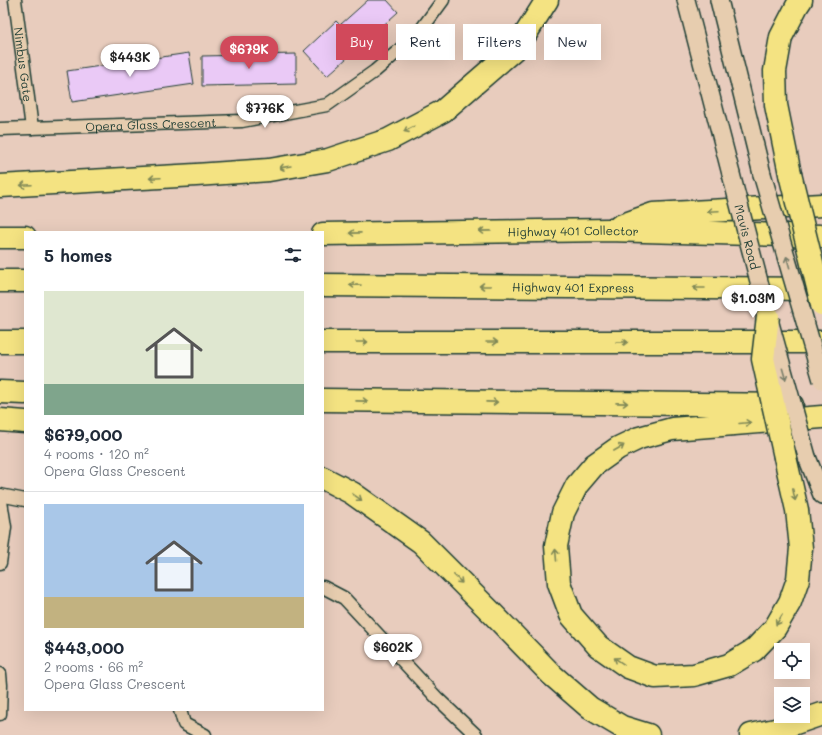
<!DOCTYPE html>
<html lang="en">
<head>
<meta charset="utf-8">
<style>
  body { margin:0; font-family:Mali,sans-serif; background:#f6f6f7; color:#1f2937; height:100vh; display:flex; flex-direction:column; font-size:15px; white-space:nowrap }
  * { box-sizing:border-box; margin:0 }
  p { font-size:13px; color:#747a83 }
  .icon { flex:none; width:22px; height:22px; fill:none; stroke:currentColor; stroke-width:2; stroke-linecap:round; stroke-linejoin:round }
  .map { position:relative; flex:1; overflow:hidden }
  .side { position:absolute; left:24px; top:231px; width:300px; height:480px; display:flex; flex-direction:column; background:#fff; border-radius:0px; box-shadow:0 4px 16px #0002 }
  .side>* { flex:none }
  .banner { position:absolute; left:336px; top:24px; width:380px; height:36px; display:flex; gap:8px }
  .fabs { position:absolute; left:774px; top:643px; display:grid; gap:8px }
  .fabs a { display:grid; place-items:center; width:36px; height:36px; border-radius:0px; background:#fff; box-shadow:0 4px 16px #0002; font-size:20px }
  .price { position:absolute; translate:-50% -34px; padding:0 9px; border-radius:14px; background:#fff; color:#222; font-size:13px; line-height:26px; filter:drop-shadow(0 1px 2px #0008) }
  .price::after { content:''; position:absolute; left:50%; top:24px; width:12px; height:9px; margin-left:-6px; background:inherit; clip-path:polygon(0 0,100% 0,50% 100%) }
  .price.on { background:#d1495b; color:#fff }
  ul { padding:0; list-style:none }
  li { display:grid; align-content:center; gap:8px; height:212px; padding:0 20px }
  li+li { border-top:1px solid #e0e1e3 }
  li span { display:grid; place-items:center; height:124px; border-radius:0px; color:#555 }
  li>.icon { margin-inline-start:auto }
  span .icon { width:72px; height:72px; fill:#fffc; stroke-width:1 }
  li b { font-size:17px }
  h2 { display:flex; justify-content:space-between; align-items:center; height:48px; padding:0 20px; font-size:17px }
  .pill { padding:0 14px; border-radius:0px; background:#fff; box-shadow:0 4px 16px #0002; font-size:14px; line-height:36px }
  .pill.on { background:#d1495b; color:#fff }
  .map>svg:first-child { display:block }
</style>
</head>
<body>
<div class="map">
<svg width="822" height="735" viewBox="0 0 822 735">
  <rect width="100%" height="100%" fill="#e8ccbd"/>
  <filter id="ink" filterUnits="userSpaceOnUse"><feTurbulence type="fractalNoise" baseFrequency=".025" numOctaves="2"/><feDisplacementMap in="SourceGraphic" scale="8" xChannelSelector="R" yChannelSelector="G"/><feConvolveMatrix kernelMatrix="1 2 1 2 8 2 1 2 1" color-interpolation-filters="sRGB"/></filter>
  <g filter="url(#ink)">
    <!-- building -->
    <path fill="#eac9f6" stroke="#1f3d34" d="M368 0H387L398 12 327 76 304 51 336 21 340 25Z
      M189 53 194 84 72 102 67 71Z
      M296 54V84L202 86V56Z"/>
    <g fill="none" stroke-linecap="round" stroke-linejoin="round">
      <!-- street casing -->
      <g stroke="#1f3d34" stroke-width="15">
        <g id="street">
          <path id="s1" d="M15 0 32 128"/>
          <path id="s2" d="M0 129 242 121 327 105 375 71 418 34 443 0"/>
          <path d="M0 495 25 500"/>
          <path d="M0 563 5 527 0 495"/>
          <path d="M323 587 344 598 437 698 476 735"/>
          <path d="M0 674 1 685 0 714"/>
          <path d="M180 710 184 724 205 735"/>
        </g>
      </g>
      <!-- secondary casing -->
      <g stroke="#1f3d34" stroke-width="20">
        <path id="secondary" d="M686 0 731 174
          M719 0 762 174
          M807 457 822 495"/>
      </g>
      <!-- highway casing -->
      <g stroke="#1f3d34" stroke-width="25">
        <g id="highway">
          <path d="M790 174 776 105 775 71 781 37 797 6 801 0"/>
          <path d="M0 186 196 175 269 170 328 160 388 140 443 111 518 46 547 0"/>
          <path d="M620 226 653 214 822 205"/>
          <path id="s3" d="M323 234 608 230 822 236"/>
          <path d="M0 237H25"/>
          <path d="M0 281H25"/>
          <path id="s4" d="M323 285 822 289"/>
          <path d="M0 342H25"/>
          <path d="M323 342H822"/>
          <path d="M0 392 25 393"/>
          <path d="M323 400 792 405"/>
          <path d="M0 420 25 422"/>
          <path d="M785 457 797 510 801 548 798 579 790 602 775 628 754 650 729 665 694 675 655 677 628 667 598 646 571 615 559 583 556 546 563 513 577 485 594 465 618 448 639 438 672 429 822 417"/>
          <path d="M323 478 352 493 421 542 490 611 552 675 590 708 622 727 648 735"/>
          <path d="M751 735 775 730 822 714"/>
        </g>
      </g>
      <!-- street -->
      <use href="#street" stroke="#e7cdaf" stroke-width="12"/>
      <!-- secondary -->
      <use href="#secondary" stroke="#e7cdaf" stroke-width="17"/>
      <!-- highway -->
      <use href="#highway" stroke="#f4e382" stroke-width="22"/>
      <!-- secondary-bridge casing -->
      <g stroke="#1f3d34" stroke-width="20" stroke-linecap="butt">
        <g id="secondary-bridge">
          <path id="s5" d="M731 174 768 316 807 457"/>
          <path d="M762 174 822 380"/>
        </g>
      </g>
      <!-- highway-bridge casing -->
      <g stroke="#1f3d34" stroke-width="25" stroke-linecap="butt">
        <path id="highway-bridge" d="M790 174 822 304
          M768 316 763 359 785 457"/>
      </g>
      <!-- secondary-bridge -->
      <use href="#secondary-bridge" stroke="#e7cdaf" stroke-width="17"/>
      <!-- highway-bridge -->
      <use href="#highway-bridge" stroke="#f4e382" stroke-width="22"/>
    </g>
    <!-- one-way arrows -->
    <defs><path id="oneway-shaft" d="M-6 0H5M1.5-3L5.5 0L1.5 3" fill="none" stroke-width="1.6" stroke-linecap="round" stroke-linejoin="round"/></defs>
    <g stroke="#7f8857">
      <use href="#oneway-shaft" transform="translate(409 129) rotate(153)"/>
      <use href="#oneway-shaft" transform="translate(285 167) rotate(170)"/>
      <use href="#oneway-shaft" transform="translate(155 178) rotate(177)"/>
      <use href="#oneway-shaft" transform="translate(26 185) rotate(177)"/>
      <use href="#oneway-shaft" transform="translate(713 211) rotate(177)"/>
      <use href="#oneway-shaft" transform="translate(485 231) rotate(179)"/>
      <use href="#oneway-shaft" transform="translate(355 233) rotate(179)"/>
      <use href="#oneway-shaft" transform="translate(355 285) rotate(-179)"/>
      <use href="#oneway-shaft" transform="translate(485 286) rotate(-180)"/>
      <use href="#oneway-shaft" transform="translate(699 288) rotate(-180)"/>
      <use href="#oneway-shaft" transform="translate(362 342)"/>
      <use href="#oneway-shaft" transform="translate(492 342)"/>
      <use href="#oneway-shaft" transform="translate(622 342)"/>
      <use href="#oneway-shaft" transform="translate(362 401) rotate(1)"/>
      <use href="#oneway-shaft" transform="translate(492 402) rotate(1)"/>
      <use href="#oneway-shaft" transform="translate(622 403) rotate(1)"/>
      <use href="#oneway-shaft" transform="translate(745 423) rotate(-5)"/>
      <use href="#oneway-shaft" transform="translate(619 448) rotate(-30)"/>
      <use href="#oneway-shaft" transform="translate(794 495) rotate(78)"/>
      <use href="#oneway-shaft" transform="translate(357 497) rotate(35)"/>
      <use href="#oneway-shaft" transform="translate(556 555) rotate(-95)"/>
      <use href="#oneway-shaft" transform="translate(458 579) rotate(45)"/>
      <use href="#oneway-shaft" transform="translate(779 620) rotate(121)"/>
      <use href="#oneway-shaft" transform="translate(619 661) rotate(-146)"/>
    </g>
    <g stroke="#797e6b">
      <use href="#oneway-shaft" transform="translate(788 262) rotate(-106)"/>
      <use href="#oneway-shaft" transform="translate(784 374) rotate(74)"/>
    </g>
  </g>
  <g text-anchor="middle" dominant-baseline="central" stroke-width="3" stroke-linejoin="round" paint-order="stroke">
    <!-- street labels -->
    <g font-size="12" fill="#1f3d34" stroke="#e7cdaf">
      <text stroke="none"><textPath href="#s1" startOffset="65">Nimbus Gate</textPath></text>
      <text stroke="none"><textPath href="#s2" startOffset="151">Opera Glass Crescent</textPath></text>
      <text stroke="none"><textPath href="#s3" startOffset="250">Highway 401 Collector</textPath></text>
      <text stroke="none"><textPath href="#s5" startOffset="65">Mavis Road</textPath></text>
      <text stroke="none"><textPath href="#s4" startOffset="250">Highway 401 Express</textPath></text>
    </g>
  </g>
</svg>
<div class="fabs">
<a><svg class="icon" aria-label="locate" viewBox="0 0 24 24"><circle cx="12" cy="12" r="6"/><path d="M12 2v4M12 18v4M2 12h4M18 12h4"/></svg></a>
<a><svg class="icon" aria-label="layers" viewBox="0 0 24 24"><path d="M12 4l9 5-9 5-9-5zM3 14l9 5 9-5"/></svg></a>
</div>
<b class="price on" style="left:249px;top:70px">$679K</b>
<b class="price" style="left:130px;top:78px">$443K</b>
<b class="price" style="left:265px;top:129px">$776K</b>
<b class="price" style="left:753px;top:319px">$1.03M</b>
<b class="price" style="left:393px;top:668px">$602K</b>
<div class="banner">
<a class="pill on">Buy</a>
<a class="pill">Rent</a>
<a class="pill">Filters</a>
<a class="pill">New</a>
</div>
<section class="side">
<h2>5 homes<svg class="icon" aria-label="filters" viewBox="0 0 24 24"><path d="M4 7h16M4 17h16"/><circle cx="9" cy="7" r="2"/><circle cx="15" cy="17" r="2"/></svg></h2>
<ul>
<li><span style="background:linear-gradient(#dfe7d0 75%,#7fa58c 0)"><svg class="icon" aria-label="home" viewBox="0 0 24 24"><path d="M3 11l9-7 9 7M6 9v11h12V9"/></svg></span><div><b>$679,000</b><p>4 rooms · 120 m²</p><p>Opera Glass Crescent</p></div></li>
<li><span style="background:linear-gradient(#a9c7e8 75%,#c2b280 0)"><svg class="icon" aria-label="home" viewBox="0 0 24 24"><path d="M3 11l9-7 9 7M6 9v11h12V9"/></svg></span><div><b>$443,000</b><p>2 rooms · 66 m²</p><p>Opera Glass Crescent</p></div></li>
</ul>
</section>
</div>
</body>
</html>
